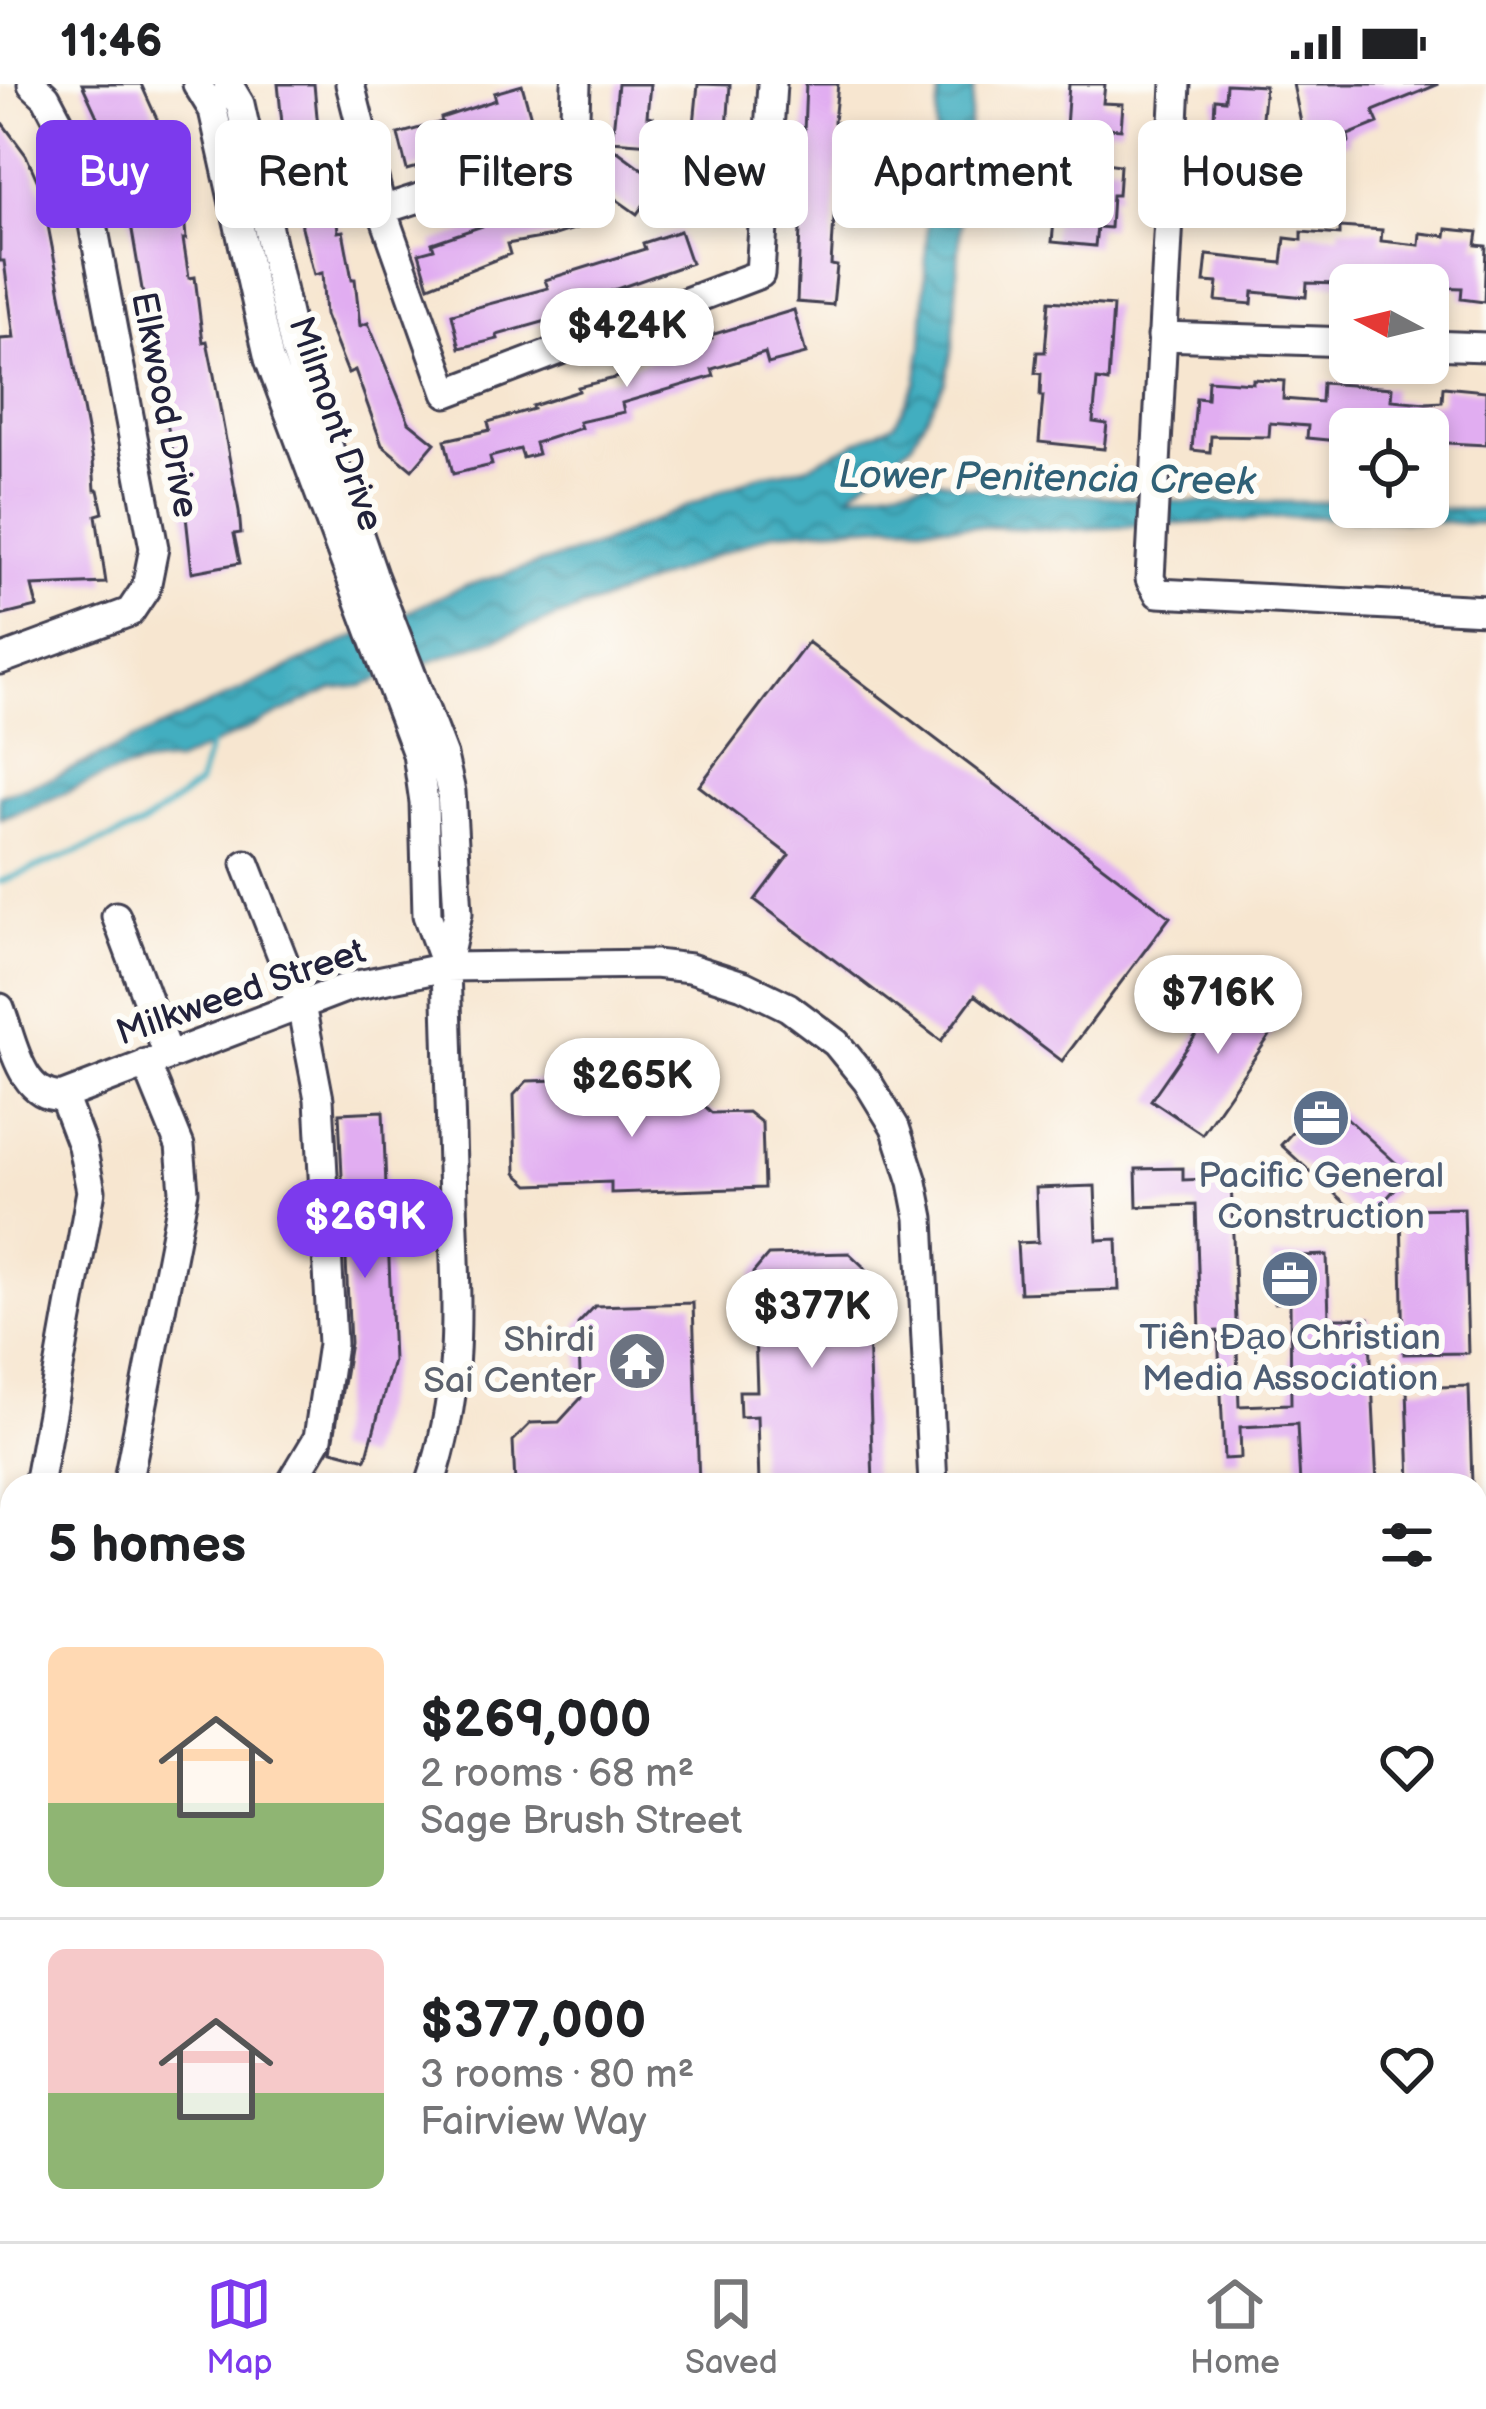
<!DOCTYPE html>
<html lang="en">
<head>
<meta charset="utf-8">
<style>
  body { margin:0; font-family:"Balsamiq Sans",sans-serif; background:#f2f2f2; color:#202124; height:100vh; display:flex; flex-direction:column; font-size:45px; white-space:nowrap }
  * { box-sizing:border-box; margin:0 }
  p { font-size:39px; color:#757577 }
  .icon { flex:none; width:66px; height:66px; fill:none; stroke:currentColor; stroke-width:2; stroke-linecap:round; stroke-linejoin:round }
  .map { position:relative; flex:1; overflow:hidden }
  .side { position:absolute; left:0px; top:1389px; width:1488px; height:768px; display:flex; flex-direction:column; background:#fff; border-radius:36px 36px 0 0; box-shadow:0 6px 18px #0003 }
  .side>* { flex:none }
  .banner { position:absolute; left:36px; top:36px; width:1416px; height:108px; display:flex; gap:24px }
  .needle { width:78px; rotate:277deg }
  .controls { position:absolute; left:1329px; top:180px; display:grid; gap:24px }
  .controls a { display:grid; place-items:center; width:120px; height:120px; border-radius:18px; background:#fff; box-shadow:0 6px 18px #0003; font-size:60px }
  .price { position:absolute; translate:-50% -102px; padding:0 27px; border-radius:42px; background:#fff; color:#222; font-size:39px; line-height:78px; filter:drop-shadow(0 3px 6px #0008) }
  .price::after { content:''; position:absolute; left:50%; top:72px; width:36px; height:27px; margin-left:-18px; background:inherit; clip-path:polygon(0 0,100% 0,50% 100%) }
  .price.selected { background:#7c3aed; color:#fff }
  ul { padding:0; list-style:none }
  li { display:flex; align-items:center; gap:36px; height:300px; padding:0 48px }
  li+li { border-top:3px solid #e0e0e0 }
  li span { display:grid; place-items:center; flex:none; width:336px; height:240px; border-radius:18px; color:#555 }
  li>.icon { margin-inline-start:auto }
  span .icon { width:144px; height:144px; fill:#fffc; stroke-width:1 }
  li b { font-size:51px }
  h2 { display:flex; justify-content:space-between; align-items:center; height:144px; padding:0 48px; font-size:51px }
  .tag { padding:0 42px; border-radius:18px; background:#fff; box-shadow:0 6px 18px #0003; font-size:42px; line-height:108px }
  .tag.selected { background:#7c3aed; color:#fff }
  .status { display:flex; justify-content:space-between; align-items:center; height:84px; padding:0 60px; background:#fff; direction:ltr }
  .status svg { height:33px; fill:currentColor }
  .tab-bar { display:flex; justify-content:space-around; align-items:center; height:168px; border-top:3px solid #e0e0e0; background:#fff; font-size:33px; color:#757577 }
  .tab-bar a { display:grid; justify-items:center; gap:6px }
  .tab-bar .selected { color:#7c3aed }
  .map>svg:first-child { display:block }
</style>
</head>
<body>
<div class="status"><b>11:46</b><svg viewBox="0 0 49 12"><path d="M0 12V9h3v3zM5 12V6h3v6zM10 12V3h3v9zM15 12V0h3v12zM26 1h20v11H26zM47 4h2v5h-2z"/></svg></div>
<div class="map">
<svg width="1486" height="2157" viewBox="0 0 1486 2157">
  <defs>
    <pattern id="water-waves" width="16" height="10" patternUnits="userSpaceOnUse" patternTransform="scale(3)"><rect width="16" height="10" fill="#42aec0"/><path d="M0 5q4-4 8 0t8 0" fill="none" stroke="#378d9d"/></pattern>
  </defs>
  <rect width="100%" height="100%" fill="#fdfcf7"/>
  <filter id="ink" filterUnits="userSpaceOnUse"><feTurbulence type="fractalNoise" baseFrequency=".00833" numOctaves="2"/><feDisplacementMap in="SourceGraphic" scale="24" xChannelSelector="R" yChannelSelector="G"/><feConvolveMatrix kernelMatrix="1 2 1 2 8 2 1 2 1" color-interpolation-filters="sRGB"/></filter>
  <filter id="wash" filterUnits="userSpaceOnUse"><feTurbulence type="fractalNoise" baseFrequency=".004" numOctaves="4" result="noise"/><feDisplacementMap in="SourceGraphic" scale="48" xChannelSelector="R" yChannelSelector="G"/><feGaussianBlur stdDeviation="2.7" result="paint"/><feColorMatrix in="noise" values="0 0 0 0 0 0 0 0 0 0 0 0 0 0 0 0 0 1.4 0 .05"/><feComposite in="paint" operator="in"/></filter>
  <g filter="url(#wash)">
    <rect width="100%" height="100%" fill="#f7e6d0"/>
    <!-- water -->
    <path fill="url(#water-waves)" stroke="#32687e" stroke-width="3" d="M940 0H974L963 101 953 261 945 298 911 360 848 411 936 395 969 403 1183 418H1350V423L1486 426V440L1305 433 1072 446 896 440 775 448 597 519 361 602 332 605 177 678C113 678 59 716 0 735V711L52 694 459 504 593 463 757 392 805 383 895 339 916 299 922 262 927 142Z"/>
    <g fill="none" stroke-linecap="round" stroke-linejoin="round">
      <!-- stream -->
      <path stroke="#42aec0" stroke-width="6" d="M0 798 140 743 198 701 211 656
        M1476 2048H1486
        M0 2098 12 2097"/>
    </g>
    <g id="blocks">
      <!-- building -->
      <path fill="#e1adf1" d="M82 0H141L171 66 177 130H184L186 155H183L189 194 195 193 203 258 207 257 214 291 239 427 241 449 234 450 240 479 192 488 185 423 157 293 123 94 115 61 111 63Z
        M278 0H314L319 54 331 102 334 101 338 148 343 147 352 195H355L360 242 368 239 409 338 435 359 412 386 382 361 355 286 348 289 325 231 322 189 314 191 302 143 297 84 293 85 287 49H283Z
        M618 0H650L647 32 653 33 651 60 612 57Z
        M698 0 730 1 721 136 685 132Z
        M806 0H838L834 38 840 39 831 181 837 182 833 221 797 218Z
        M1069 0H1105L1103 19 1123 20 1121 45 1108 44 1105 79 1120 81 1118 111H1112L1110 144 1097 143 1095 162 1052 158 1056 116H1061Z
        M1226 0 1265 2 1260 54 1282 56 1278 99 1211 92 1215 15 1225 16Z
        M1293 0H1437V1L1373 27 1378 39 1348 51 1349 58 1307 67Z
        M522 1 532 37 487 49 489 56 443 71 444 76 407 86 398 50 442 38 441 34 496 16 494 9Z
        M0 36 26 71 41 105 93 377 95 406H98L103 429 96 431 106 499 32 502 37 523 0 532V255L14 254 4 177H0Z
        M616 66 660 98 637 130 593 99Z
        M588 103 599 137 552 152 507 160 510 170 429 202 419 169 434 165 432 159 509 133 508 125 551 118 550 115Z
        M1340 143 1382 146 1381 157 1419 161 1420 149 1446 152 1447 145 1478 148 1476 161 1486 162 1484 218 1461 215 1462 204 1307 199 1306 213 1253 208 1252 220 1216 217 1218 199 1204 198 1207 171 1282 179 1285 154 1302 156V148L1340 151Z
        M680 147 691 179 548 229 550 236 497 251 498 255 460 264 452 230 548 204 545 196 645 165 643 159Z
        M1049 217 1113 222 1108 298 1097 296 1093 338 1107 340 1104 365 1039 358 1043 312H1040L1041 290 1035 289 1037 268H1045Z
        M794 226 806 270 768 280 765 269 712 285 714 292 622 319 624 328 579 338 581 344 535 359 538 370 523 374 520 365 490 373 492 381 453 390 445 356 490 346 488 338 533 325 532 322 579 307 578 303 623 292 621 286 712 254 711 251Z
        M1253 295 1284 297 1283 315 1321 318 1322 299 1392 304 1391 316 1426 319 1442 318 1443 303 1486 307V361L1428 358V345H1349V358L1307 354 1308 342 1270 339 1269 353 1211 352 1210 368 1192 366 1196 314 1207 315 1208 296 1253 299Z
        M808 558 1170 833 1062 977 975 911 941 957 755 816 789 771 699 702Z
        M1234 896 1284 931 1202 1050 1151 1016Z
        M596 995 614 1013 692 1010 712 1029 748 1028 762 1039 764 1104 611 1109V1098L529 1101 516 1089 514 1011 527 997Z
        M1324 1013 1408 1090 1366 1138 1281 1061Z
        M383 1027 393 1277 366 1375 332 1366 350 1259 339 1029Z
        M1183 1084V1096L1231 1094 1239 1322 1291 1320 1290 1218 1274 1219 1272 1173 1327 1171 1329 1234H1369L1377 1401H1300L1297 1340 1240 1343 1241 1374 1224 1375 1218 1247 1200 1248 1196 1121 1137 1123 1136 1085Z
        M1095 1102 1097 1156 1117 1155 1119 1206 1020 1209 1017 1159 1038 1158 1036 1104Z
        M1464 1124 1468 1269 1404 1270 1401 1125Z
        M849 1169 866 1185 873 1401H759L757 1332 740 1333 739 1307H757L753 1189 768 1171Z
        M693 1219 699 1401H515L513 1357 531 1339 559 1338 581 1314 578 1240 595 1222Z
        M1469 1302 1472 1401H1410L1407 1304Z"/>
    </g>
  </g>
  <g filter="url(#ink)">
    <use href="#blocks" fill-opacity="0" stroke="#423f51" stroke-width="3"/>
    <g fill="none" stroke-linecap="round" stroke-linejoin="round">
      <!-- minor casing -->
      <g stroke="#423f51" stroke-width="33">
        <path id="minor" d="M197 0 213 26 269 275 417 670 424 718 427 831 446 883
          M228 0 240 20 295 266 373 491 443 672 451 708 458 829 446 883C448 961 451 1038 453 1116 456 1219 464 1301 430 1401
          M350 0 382 126 447 309 760 190 772 0
          M1176 0 1150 495 1158 509 1486 526
          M382 126 574 64 576 0
          M1162 252 1350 258
          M1428 261 1486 263
          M0 576 130 528 146 504 154 464 82 82 46 13 32 0
          M246 780 301 921 319 1015 332 1260 318 1354 290 1401
          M116 832 168 971
          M0 924C13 957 21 1016 63 1012L348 903 446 883 655 880 690 884 743 901 788 923 836 959 867 997 895 1043 913 1098 920 1134 933 1401
          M38 1401 91 1107 82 1062 63 1012
          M127 1401 184 1107 180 1062 146 979
          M1476 1576 1486 1578
          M0 1593 12 1535
          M0 1730 12 1731
          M7 1919 11 2063"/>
      </g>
      <!-- highway casing -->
      <g stroke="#423f51" stroke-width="42">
        <path id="highway" d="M1227 2157 1486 2145"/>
      </g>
      <!-- minor -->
      <use href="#minor" stroke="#fff" stroke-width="27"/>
      <!-- highway -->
      <use href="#highway" stroke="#fff" stroke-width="36"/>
    </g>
  </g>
  <!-- icons -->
  <defs>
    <g id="office-disc" transform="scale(3)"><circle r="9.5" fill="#5c6f8a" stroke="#fdfcf7"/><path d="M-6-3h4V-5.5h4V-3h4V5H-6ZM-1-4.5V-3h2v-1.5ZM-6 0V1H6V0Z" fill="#fff"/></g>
    <g id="temple-disc" transform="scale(3)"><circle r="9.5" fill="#6b7280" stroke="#fdfcf7"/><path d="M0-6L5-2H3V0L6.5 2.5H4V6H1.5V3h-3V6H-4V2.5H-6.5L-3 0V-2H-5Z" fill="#fff"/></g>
  </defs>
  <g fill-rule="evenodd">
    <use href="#office-disc" x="1321" y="1034"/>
    <use href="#office-disc" x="1290" y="1195"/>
    <use href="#temple-disc" x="637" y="1277"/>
  </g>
  <g text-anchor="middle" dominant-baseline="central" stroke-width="12" stroke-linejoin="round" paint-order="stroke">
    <!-- street labels -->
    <g font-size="36" fill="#22223b" stroke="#fdfcf7">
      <text transform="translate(164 321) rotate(79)">Elkwood Drive</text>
      <text transform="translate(335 340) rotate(71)">Milmont Drive</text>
      <text transform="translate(241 909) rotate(-19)">Milkweed Street</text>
    </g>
    <!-- service labels -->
    <g font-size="36" fill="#4e5e75" stroke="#fdfcf7">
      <text x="1321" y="1092">Pacific General<tspan x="1321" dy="41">Construction</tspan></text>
      <text x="1290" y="1254">Tiên Đạo Christian<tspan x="1290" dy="41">Media Association</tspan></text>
    </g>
    <!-- worship labels -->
    <g font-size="36" fill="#5b616d" stroke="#fdfcf7" text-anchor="end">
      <text x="595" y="1256">Shirdi<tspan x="595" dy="41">Sai Center</tspan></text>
    </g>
    <!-- water labels -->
    <g font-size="39" font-style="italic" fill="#306177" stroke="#fdfcf7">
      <text transform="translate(1047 395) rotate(1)">Lower Penitencia Creek</text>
    </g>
  </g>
</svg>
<div class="controls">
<a><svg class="needle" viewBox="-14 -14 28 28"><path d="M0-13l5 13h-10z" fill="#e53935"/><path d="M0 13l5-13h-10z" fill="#757577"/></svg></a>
<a><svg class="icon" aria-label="locate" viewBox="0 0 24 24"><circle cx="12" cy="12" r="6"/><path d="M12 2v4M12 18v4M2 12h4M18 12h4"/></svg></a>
</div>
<b class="price" style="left:627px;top:306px">$424K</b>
<b class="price" style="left:1218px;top:973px">$716K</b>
<b class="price" style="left:632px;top:1056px">$265K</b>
<b class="price selected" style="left:365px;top:1197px">$269K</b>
<b class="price" style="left:812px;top:1287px">$377K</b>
<div class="banner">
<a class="tag selected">Buy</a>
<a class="tag">Rent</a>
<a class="tag">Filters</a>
<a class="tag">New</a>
<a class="tag">Apartment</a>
<a class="tag">House</a>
</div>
<section class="side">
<h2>5 homes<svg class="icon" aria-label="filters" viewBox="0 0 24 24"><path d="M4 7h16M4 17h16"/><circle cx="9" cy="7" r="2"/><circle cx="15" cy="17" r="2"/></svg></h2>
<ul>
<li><span style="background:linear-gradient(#ffd9b3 65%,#8fb573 0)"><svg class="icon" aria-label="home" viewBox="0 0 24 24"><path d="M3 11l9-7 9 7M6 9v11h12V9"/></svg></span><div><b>$269,000</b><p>2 rooms · 68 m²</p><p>Sage Brush Street</p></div><svg class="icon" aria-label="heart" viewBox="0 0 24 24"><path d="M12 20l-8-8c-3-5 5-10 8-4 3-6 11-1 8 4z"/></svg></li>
<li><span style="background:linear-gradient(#f6c9c9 60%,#8fb573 0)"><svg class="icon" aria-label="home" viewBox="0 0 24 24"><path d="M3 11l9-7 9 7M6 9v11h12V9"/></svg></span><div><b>$377,000</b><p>3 rooms · 80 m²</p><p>Fairview Way</p></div><svg class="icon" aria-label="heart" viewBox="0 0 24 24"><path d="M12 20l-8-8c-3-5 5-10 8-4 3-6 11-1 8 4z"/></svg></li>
</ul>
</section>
</div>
<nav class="tab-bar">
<a class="selected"><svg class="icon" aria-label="map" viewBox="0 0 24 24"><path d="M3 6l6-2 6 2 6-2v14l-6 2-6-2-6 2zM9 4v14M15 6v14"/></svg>Map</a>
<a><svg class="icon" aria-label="saved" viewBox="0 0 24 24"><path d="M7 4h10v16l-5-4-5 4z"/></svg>Saved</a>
<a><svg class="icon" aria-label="home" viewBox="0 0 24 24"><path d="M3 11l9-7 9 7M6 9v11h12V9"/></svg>Home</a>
</nav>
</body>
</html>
